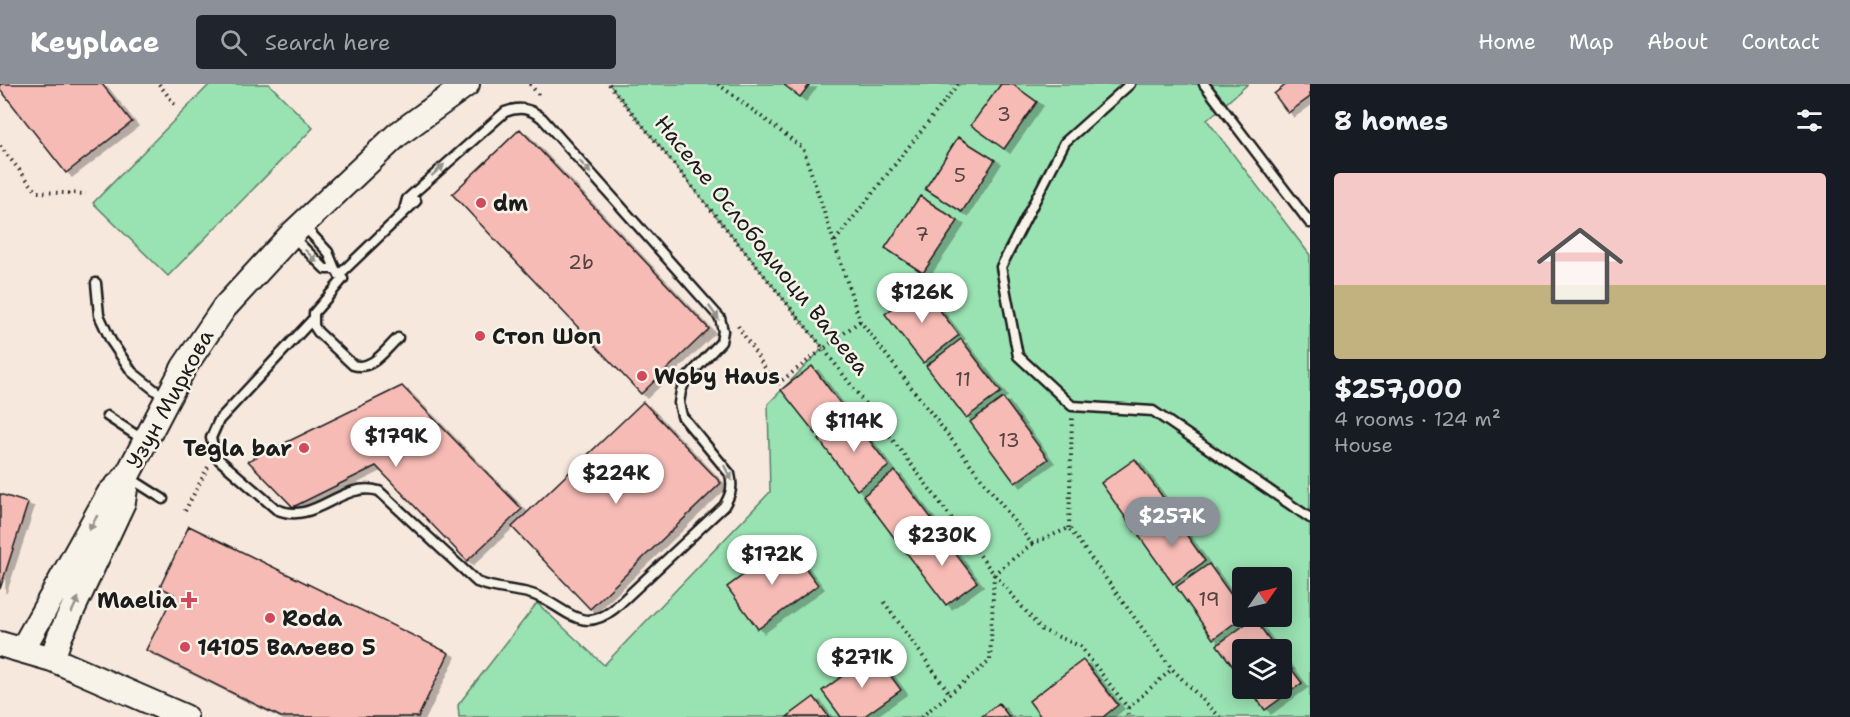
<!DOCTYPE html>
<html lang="en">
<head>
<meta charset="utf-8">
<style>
  body { margin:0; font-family:"Shantell Sans",sans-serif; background:#20242c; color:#f1f3f6; height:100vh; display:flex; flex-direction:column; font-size:22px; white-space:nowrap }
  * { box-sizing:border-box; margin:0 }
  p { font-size:20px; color:#9ea1a6 }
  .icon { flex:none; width:33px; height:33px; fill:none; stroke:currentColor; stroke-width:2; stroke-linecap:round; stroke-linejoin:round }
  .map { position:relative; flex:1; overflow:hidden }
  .side { display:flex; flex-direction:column; background:#171b24; width:540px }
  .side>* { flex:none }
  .needle { width:39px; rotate:56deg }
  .fabs { position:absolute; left:1232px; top:483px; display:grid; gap:12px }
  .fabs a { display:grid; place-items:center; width:60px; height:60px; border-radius:6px; background:#171b24; box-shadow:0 3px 15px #0003; font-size:30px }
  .price { position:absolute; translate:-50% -51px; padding:0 14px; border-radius:21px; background:#fff; color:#222; font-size:20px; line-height:39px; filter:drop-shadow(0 2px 3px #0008) }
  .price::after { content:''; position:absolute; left:50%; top:36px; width:18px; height:14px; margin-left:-9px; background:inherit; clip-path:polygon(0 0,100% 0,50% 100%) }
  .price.active { background:#8c9099; color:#fff }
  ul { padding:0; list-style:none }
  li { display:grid; align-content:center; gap:12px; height:318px; padding:0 24px }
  li span { display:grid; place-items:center; height:186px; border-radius:6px; color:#555 }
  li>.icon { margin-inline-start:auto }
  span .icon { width:108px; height:108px; fill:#fffc; stroke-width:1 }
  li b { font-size:26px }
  h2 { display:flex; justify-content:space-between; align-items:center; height:72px; padding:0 24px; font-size:26px }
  header { display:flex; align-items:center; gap:36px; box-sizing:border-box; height:84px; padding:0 30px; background:#8c9099; color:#fff }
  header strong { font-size:28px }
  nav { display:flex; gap:33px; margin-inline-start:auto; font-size:21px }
  .search { width:420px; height:54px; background:#20242c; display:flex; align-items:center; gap:15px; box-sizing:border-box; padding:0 21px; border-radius:6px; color:#9ea1a6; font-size:22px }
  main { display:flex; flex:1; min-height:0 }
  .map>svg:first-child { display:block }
</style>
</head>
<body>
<header>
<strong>Keyplace</strong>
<div class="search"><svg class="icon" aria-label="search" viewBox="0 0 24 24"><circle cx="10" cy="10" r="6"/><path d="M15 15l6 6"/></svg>Search here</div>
<nav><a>Home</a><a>Map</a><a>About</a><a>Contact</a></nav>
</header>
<main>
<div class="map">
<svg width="1310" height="633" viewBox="0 0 1310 633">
  <defs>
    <filter id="shadow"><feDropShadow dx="6" dy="4" stdDeviation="0" flood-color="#0004"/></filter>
  </defs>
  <rect width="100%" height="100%" fill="#f7e8de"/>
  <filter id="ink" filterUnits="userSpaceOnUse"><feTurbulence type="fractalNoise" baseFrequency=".0167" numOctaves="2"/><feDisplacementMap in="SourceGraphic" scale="12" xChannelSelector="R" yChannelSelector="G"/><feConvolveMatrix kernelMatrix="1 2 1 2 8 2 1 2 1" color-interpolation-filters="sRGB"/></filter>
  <g filter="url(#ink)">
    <!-- green -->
    <path fill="#99e2b2" stroke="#5a7f67" stroke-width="1.5" fill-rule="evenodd" d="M210 0H269L313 44 168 192 93 119Z
      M609 0H1248L1207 36 1310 171V633H459L458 621 537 519 604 581 770 408 768 320 823 264ZM1242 494H1281V532H1242ZM1242 566H1281V604H1242Z"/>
    <!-- building -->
    <path fill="#f7bbb5" stroke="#1c1c1c" stroke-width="1.5" filter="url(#shadow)" d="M0 0H102L132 38 66 89 0 5Z
      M783 0H810L800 13Z
      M1001 0H1012L1037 18 1004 65 971 41Z
      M1287 0H1310V13L1288 29 1274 10Z
      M520 45 709 245 641 310 452 110Z
      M958 53 995 76 962 128 925 105Z
      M920 112 958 137 923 189 885 164Z
      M921 202 959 251 923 279 885 230Z
      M961 255 1001 308 966 334 926 282Z
      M812 282 846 327 816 350 781 306Z
      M402 302 522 425 467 477 376 382 293 423 248 377Z
      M1003 314 1048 375 1015 399 970 338Z
      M643 318 721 399 590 525 512 443Z
      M850 331 889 382 857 406 819 356Z
      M1135 375 1170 423 1135 447 1101 399Z
      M895 387 932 435 899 460 863 412Z
      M0 410 28 419 0 505Z
      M1171 429 1205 477 1173 500 1139 452Z
      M189 442 449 569 418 633H281L146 566 174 510 160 503Z
      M937 445 977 498 946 521 906 468Z
      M787 459 818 501 758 545 727 503Z
      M1209 480 1242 526V532H1244L1213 555 1176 503Z
      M1254 534 1277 566H1242V595L1217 561Z
      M874 569 901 606 863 633H841L822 607Z
      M1281 571 1302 599 1265 626 1249 604H1281Z
      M1083 576 1118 621 1103 633H1041L1029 617Z
      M814 613 829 633H787Z
      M999 619 1009 633H981Z"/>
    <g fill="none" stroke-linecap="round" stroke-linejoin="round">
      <!-- lane casing -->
      <g stroke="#1c1c1c" stroke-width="13">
        <path id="lane" d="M1130 0 1065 58 1001 183 1018 272 1072 322 1153 327 1310 434
          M1204 0 1310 139
          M304 142 328 168 335 185 343 195 314 229V242L318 248 353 281C372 287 385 266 398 254
          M292 152 325 185H335
          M339 191 416 117
          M96 199 99 231 111 257 132 288 166 315
          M312 236 219 336 211 354 216 373 276 425C315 443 340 396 379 407L477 498C494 505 511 505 528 509 562 517 578 554 614 525L724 422C731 410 733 403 730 390L682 332 679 319 681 307 686 295 721 258 723 247 720 234 542 34C530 24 519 22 505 28L407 115 403 130
          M107 332 145 357
          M130 394 163 415"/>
      </g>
      <!-- secondary casing -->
      <g stroke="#1c1c1c" stroke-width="28">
        <path id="secondary" d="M0 560 52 575 185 633
          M22 566 109 410 127 392 184 283 224 224 291 151 397 51 467 0
          M52 575 60 552 123 418 126 398"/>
      </g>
      <!-- path -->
      <path stroke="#1c1c1c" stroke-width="4" stroke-dasharray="1.5 4.5" stroke-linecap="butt" d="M159 0 175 21
        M530 0 541 14
        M609 0 823 264 994 490 1042 546 1080 562 1128 624V633
        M718 0 803 64 860 237 1032 460 994 490
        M0 62 37 108 86 110
        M835 157 958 0
        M738 242 776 301 860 237
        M185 427 208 383
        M1069 444 1072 334
        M1032 460 1069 444 1172 585 1220 633
        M884 518 950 610
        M1128 624 1172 585
        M921 633 990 577 994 490"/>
      <!-- lane -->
      <use href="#lane" stroke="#f7f3e8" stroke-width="8"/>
      <!-- secondary -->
      <use href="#secondary" stroke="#f7f3e8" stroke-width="24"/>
    </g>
    <!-- one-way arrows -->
    <defs><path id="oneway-solid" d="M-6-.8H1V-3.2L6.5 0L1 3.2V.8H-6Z" transform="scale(1.5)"/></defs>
    <g fill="#94928c">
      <use href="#oneway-solid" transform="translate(585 83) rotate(49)"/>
      <use href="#oneway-solid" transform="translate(438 86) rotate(-42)"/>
      <use href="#oneway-solid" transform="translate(311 172) rotate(46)"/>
      <use href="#oneway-solid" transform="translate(714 229) rotate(54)"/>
      <use href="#oneway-solid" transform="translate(728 389) rotate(63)"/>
      <use href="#oneway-solid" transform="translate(93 439) rotate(120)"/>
      <use href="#oneway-solid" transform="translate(75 521) rotate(-65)"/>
    </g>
  </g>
  <!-- markers -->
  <g fill="#d1495b" stroke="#f7f3e8" stroke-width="2">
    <circle cx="481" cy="119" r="6"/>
    <circle cx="480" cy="252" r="6"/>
    <circle cx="642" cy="292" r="6"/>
    <circle cx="304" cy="364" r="6"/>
    <path d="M186 507h6v6h6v6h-6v6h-6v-6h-6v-6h6z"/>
    <circle cx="270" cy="534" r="6"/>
    <circle cx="185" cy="563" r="6"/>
  </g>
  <g text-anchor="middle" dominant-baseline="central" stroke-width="5" stroke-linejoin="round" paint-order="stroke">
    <!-- number labels -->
    <g font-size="20" fill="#534442">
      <text x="1004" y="30">3</text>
      <text x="960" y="91">5</text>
      <text x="922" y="150">7</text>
      <text x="581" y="178">2b</text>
      <text x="963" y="295">11</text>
      <text x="1009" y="356">13</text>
      <text x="1209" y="515">19</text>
    </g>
    <!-- poi labels -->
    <g font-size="22" font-weight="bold" fill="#1c1c1c" stroke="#f7f3e8" text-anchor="start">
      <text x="493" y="119">dm</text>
      <text x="492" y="252">Стоп Шоп</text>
      <text x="654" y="292">Woby Haus</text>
      <text x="292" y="364" text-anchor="end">Tegla bar</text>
      <text x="177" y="516" text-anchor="end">Maelia</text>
      <text x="282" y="534">Roda</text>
      <text x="197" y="563">14105 Ваљево 5</text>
    </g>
    <!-- street labels -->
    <g font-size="22" fill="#1c1c1c" stroke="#f7f3e8">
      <text transform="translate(762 161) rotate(51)">Насеље Ослободиоци Ваљева</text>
      <text transform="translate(170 315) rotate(-61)">Узун Миркова</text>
    </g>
  </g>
</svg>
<div class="fabs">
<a><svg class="needle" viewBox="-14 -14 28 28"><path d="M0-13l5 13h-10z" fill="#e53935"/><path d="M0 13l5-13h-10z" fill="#9ea1a6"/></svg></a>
<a><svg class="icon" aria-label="layers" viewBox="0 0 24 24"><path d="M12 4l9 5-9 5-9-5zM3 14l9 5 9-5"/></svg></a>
</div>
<b class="price" style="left:922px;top:240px">$126K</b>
<b class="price" style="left:854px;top:369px">$114K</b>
<b class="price" style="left:396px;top:384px">$179K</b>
<b class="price" style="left:616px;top:421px">$224K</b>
<b class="price active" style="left:1172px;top:464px">$257K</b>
<b class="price" style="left:942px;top:483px">$230K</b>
<b class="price" style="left:772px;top:502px">$172K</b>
<b class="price" style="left:862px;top:605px">$271K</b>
</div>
<section class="side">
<h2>8 homes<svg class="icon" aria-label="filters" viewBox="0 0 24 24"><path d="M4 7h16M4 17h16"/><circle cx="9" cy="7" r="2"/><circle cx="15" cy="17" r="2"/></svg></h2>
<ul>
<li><span style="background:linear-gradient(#f6c9c9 60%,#c2b280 0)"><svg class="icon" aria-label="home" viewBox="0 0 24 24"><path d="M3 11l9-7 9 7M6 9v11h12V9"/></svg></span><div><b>$257,000</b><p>4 rooms · 124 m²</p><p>House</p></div></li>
</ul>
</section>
</main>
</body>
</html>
